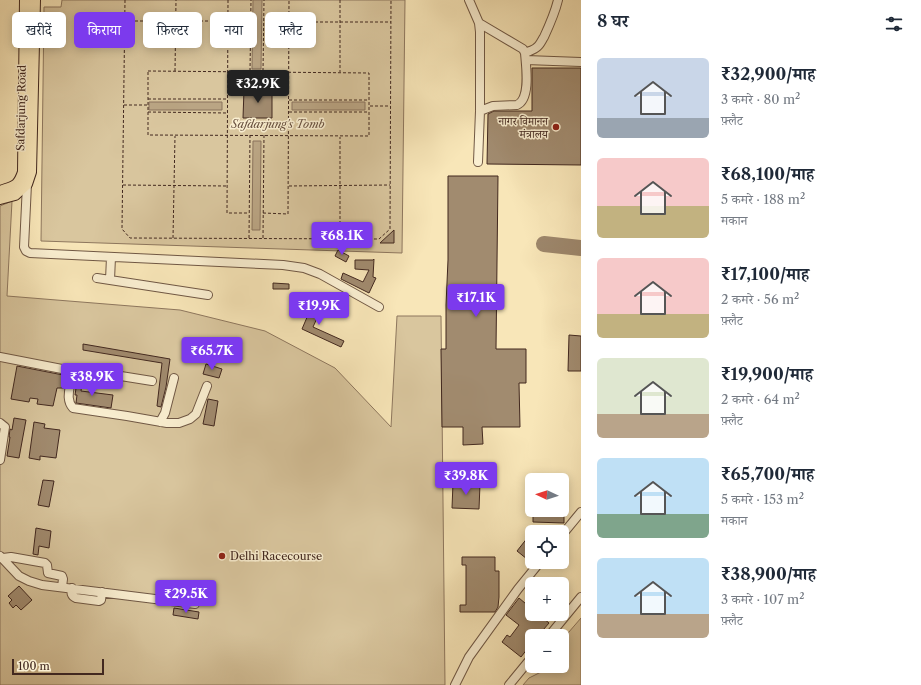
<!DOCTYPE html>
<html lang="hi">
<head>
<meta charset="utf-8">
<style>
  body { margin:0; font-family:"Libre Caslon Text","Noto Serif Devanagari",serif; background:#f6f6f7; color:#1f2937; height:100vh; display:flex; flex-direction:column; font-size:15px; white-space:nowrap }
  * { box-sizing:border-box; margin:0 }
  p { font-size:13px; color:#747a83 }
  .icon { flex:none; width:22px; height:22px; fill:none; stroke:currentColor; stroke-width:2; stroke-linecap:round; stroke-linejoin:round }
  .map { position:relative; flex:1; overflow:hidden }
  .drawer { display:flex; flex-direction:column; background:#fff; width:340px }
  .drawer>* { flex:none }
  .banner { position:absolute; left:12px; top:12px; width:380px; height:36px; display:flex; gap:8px }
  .needle { width:26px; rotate:274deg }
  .controls { position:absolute; left:525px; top:473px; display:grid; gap:8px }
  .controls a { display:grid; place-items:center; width:44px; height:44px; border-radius:6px; background:#fff; box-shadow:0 2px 10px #0003; font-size:20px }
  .scale { position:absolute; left:12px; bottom:10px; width:92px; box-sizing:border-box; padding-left:4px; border:2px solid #42281f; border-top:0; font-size:11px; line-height:14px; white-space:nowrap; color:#42281f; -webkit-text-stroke:3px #faefd1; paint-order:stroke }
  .price { position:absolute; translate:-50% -34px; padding:0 9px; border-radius:4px; background:#7c3aed; color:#fff; font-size:13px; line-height:26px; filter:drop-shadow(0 1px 2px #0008) }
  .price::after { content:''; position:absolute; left:50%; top:24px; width:12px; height:9px; margin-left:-6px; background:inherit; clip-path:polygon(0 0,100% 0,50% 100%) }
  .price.selected { background:#222; color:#fff }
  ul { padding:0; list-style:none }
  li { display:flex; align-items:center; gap:12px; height:100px; padding:0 16px }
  li span { display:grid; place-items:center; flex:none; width:112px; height:80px; border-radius:6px; color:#555 }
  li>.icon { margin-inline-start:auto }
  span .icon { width:48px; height:48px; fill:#fffc; stroke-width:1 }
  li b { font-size:17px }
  h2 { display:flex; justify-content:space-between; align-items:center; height:48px; padding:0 16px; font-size:17px }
  .chip { padding:0 14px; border-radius:6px; background:#fff; box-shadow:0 2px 10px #0003; font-size:14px; line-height:36px }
  .chip.selected { background:#7c3aed; color:#fff }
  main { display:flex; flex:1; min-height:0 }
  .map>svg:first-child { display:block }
</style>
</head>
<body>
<main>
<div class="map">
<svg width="581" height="685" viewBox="0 0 581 685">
  <rect width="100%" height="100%" fill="#f8e6b8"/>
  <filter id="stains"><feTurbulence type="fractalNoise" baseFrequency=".005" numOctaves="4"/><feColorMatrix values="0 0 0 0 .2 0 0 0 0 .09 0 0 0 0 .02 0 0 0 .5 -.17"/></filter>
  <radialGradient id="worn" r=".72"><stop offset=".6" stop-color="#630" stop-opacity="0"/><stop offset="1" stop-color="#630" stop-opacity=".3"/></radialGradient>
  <!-- green -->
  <path fill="#d9c69e" stroke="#8e775e" d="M62 0H405L402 253 41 241 44 7H61Z
    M12 201 7 296 180 310 265 331 335 368 391 427 397 316H441L445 685H0V206Z
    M581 618V685H523L529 678 545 670 547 666H562V640Z"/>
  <!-- water -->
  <path fill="#baa584" stroke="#8a735c" d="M253 0H262L261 69H252Z
    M149 102H222V110H149Z
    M292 102H365V110H292Z
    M253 141H261L260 230H252Z"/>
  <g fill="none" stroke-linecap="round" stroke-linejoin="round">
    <!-- taxiway -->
    <path stroke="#9d876c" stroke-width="16" d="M544 244 581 248"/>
  </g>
  <!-- building -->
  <path fill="#a18b6f" stroke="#42281f" d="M532 68H581V165L487 164 488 114 494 111H532Z
    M244 90 272 91V118H243Z
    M448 176H498L496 349H526V383H519L520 427H482L483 444 463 445V427H442L441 349H446V305L448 260Z
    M394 230V243H380Z
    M338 250 349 256 346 262 335 256Z
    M374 259 373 277 376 278 369 293 341 279 343 273 363 282 369 270 355 269V260H373Z
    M273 283 289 284V289H273Z
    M314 301 323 305 313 327 344 341 341 347 302 329Z
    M569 335 581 336V371H568Z
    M83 344 170 359 166 387 161 407 157 406 162 363 83 350Z
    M206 364 222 369 219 378 203 374Z
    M17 366 63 375 64 378V388H57L53 406 37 404 38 399 30 398 29 402 11 399Z
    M78 375 83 376 81 391 113 395 111 408 76 403 77 395H75Z
    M208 399 218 401 214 426 203 424Z
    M14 418 26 420 19 458 7 456 10 437H9L10 429 12 430Z
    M34 422 45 424 44 428 60 430 56 458 40 456V460L29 458Z
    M43 480 54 481 49 507 38 505Z
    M453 483 480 484 479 509 452 508Z
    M533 510H564V523L533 522Z
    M36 528 51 531 49 548 39 546 38 555 33 554Z
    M532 532V563L517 551Z
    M462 557H495V571H499V597L498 607 495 612H460V605H466V565H462Z
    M19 586 32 600 21 610 16 605 13 608 9 603 12 600 8 596Z
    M519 598 532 609V614H538L549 623 538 636H532V644L529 648H528L521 657 502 642 507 635 510 637 519 625 506 615Z
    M174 608 199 612 198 619 173 615Z"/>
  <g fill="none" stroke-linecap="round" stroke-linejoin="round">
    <!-- minor casing -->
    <g stroke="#705845" stroke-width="10">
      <path id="minor" d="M469 0 479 23 480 32V111L478 162
        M479 23 523 49 525 53C526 66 531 99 517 105L493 106 480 111
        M525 53C529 51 534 50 537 47 540 45 542 40 544 37 550 24 555 13 558 0
        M526 60 581 62
        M25 180 27 184 24 247 26 251 30 253 283 265 304 268 320 274 379 307
        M111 257 110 280 208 295
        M97 278 110 280
        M0 357 67 370 71 372C72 385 64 398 73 408L127 416 167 423H179L190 419 196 414 207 386
        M71 372 77 369 152 381
        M160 422 165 413 174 378
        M0 423 5 427 0 460
        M562 535 581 512
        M0 556 19 576 29 581 42 585 195 604
        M3 558 11 557 45 563 47 565 48 573 62 576 63 579 62 587
        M72 588C71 593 71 596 76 598L99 601 101 600 102 592
        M549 636 581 597
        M455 685 469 657 518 589 540 562
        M509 685 532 657"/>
    </g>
    <!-- major casing -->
    <g stroke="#42281f" stroke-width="12">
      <path id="major" d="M0 191C14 186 18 187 23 172L25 0
        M0 199 15 195 27 184 31 172 35 0"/>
    </g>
    <!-- path -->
    <path stroke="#42281f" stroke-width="1" stroke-dasharray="3 2" stroke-linecap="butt" d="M125 0 122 229 130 238 379 239 390 229 391 0
      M228 0 227 213H249
      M340 0V72
      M125 21H228
      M290 22H391
      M148 71 369 73V136L148 135Z
      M175 71 176 0
      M250 71 251 0
      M263 71 264 0
      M148 99H227
      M289 100H368
      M124 105H147
      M370 106H390
      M148 112 227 113
      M289 112H368
      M123 185 226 186
      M289 186 390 185
      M263 213 288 214 289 0
      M173 238 175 136
      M249 238 250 135
      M263 238 264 135
      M340 239V137"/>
    <!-- minor -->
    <use href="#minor" stroke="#faefd1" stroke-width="8"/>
    <!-- major -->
    <use href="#major" stroke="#f8e6b8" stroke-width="10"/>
  </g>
  <!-- markers -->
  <g fill="#8f2418" stroke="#faefd1" stroke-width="1.5">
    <circle cx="556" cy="127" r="4"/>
    <circle cx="222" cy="556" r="4"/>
  </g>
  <g text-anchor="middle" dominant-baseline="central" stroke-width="3" stroke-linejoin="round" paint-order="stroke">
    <!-- street labels -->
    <g font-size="11" fill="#42281f" stroke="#faefd1">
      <text transform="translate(21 108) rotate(-89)">Safdarjung Road</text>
    </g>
    <!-- poi labels -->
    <g font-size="11" fill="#42281f" stroke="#faefd1" text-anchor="end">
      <text x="548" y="121">नागर विमानन<tspan x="548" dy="13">मंत्रालय</tspan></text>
      <text x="230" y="556" text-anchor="start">Delhi Racecourse</text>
    </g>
    <!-- park labels -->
    <g font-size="11" font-style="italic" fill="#68503f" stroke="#faefd1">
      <text x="278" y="124">Safdarjung's Tomb</text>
    </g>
  </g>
  <rect width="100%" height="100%" filter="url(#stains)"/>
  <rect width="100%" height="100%" fill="url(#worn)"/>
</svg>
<div class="controls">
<a><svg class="needle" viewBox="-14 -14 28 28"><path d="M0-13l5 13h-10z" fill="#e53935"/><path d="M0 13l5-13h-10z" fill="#747a83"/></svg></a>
<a><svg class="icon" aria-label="locate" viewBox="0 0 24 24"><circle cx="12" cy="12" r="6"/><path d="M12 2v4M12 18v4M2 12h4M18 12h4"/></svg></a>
<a>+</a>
<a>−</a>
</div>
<div class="scale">100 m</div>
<b class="price selected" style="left:258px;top:104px">₹32.9K</b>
<b class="price" style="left:342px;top:256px">₹68.1K</b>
<b class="price" style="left:476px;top:318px">₹17.1K</b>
<b class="price" style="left:319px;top:326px">₹19.9K</b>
<b class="price" style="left:212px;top:371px">₹65.7K</b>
<b class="price" style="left:92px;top:397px">₹38.9K</b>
<b class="price" style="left:466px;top:496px">₹39.8K</b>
<b class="price" style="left:186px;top:614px">₹29.5K</b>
<div class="banner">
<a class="chip">खरीदें</a>
<a class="chip selected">किराया</a>
<a class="chip">फ़िल्टर</a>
<a class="chip">नया</a>
<a class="chip">फ़्लैट</a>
</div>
</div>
<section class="drawer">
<h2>8 घर<svg class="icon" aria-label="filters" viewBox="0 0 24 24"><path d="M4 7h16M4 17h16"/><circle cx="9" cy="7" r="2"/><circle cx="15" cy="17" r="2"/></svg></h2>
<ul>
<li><span style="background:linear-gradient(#c9d6e8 75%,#9aa5b1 0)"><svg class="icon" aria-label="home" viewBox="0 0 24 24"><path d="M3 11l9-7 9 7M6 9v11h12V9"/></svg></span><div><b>₹32,900/माह</b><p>3 कमरे · 80 m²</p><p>फ़्लैट</p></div></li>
<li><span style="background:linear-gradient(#f6c9c9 60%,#c2b280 0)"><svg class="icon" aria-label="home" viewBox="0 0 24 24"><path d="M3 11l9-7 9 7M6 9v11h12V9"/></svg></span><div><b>₹68,100/माह</b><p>5 कमरे · 188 m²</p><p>मकान</p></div></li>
<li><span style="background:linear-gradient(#f6c9c9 70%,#c2b280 0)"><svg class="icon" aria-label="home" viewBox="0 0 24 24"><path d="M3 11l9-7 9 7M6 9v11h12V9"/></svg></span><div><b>₹17,100/माह</b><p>2 कमरे · 56 m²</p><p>फ़्लैट</p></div></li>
<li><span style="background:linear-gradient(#dfe7d0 70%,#b9a48a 0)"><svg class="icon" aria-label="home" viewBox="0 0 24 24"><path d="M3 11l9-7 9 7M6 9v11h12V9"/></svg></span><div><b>₹19,900/माह</b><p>2 कमरे · 64 m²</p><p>फ़्लैट</p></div></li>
<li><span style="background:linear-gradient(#bfe0f5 70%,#7fa58c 0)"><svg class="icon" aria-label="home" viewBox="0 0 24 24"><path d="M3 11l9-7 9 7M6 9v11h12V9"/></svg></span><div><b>₹65,700/माह</b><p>5 कमरे · 153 m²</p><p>मकान</p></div></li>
<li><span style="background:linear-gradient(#bfe0f5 70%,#b9a48a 0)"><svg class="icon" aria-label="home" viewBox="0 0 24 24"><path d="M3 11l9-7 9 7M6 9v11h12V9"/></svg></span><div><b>₹38,900/माह</b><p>3 कमरे · 107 m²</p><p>फ़्लैट</p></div></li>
</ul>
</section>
</main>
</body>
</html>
